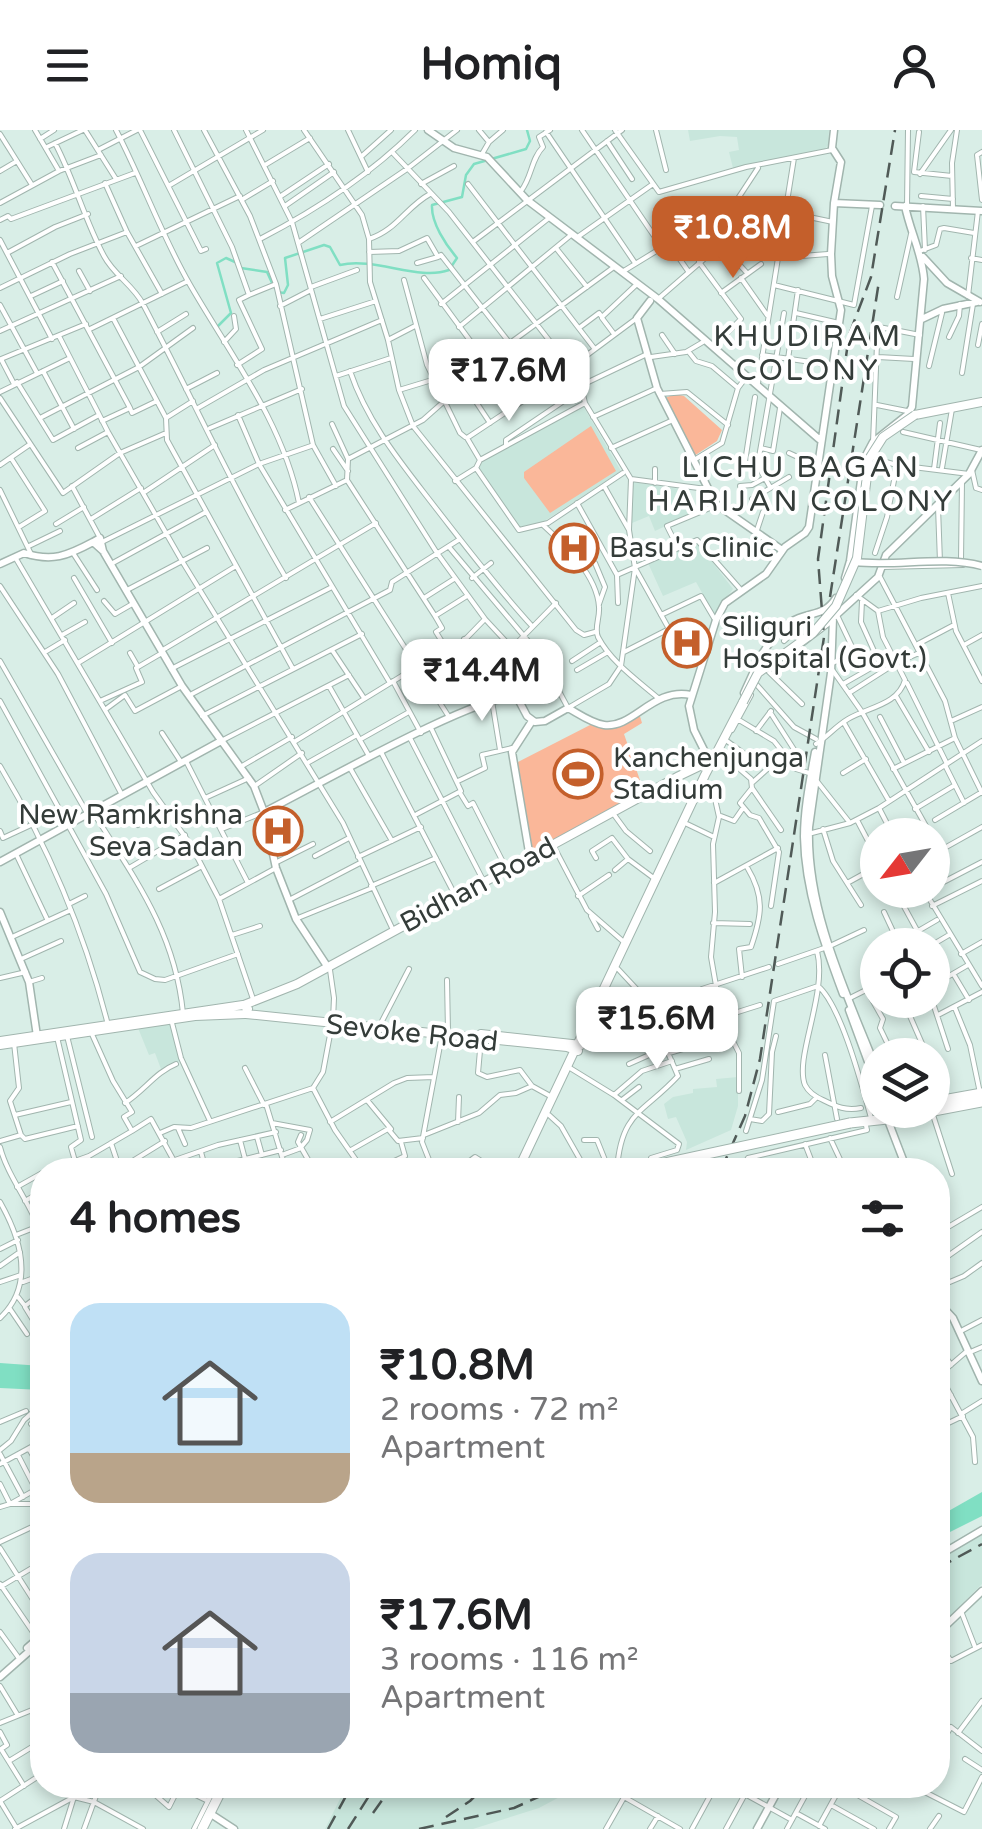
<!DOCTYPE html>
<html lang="en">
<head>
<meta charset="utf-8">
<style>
  body { margin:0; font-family:"Varela Round",sans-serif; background:#f2f2f2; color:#202124; height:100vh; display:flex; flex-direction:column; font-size:38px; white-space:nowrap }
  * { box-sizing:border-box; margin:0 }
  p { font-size:32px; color:#757577 }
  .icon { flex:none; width:55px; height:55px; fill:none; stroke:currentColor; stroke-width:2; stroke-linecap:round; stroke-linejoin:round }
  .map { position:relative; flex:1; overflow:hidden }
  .panel { position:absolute; left:30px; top:1028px; width:920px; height:640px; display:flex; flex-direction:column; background:#fff; border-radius:40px; box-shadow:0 5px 15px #0003 }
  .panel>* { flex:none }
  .needle { width:65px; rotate:239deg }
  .fabs { position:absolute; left:860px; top:688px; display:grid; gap:20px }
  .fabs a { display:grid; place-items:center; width:90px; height:90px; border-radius:50%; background:#fff; box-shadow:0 5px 15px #0003; font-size:50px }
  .price { position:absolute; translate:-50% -85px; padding:0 22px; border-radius:20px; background:#fff; color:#222; font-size:32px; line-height:65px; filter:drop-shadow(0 2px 5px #0008) }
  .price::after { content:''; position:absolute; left:50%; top:60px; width:30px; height:22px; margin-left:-15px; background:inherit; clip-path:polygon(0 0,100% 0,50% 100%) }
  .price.on { background:#c45f2b; color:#fff }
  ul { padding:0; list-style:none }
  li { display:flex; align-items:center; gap:30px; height:250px; padding:0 40px }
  li span { display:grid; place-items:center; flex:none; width:280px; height:200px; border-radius:30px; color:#555 }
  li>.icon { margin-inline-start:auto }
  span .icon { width:120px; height:120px; fill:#fffc; stroke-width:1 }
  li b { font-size:42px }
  h2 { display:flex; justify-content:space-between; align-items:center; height:120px; padding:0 40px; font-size:42px }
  header { display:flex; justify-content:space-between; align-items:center; height:130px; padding:0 40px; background:#fff; font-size:45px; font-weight:800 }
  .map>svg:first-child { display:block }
</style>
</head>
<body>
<header><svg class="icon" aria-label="menu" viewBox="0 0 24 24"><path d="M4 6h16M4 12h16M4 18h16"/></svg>Homiq<svg class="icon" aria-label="person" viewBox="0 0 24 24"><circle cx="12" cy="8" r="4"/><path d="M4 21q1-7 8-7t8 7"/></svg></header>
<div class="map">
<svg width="982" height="1699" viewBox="0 0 982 1699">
  <rect width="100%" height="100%" fill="#d9eee7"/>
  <!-- built -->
  <path fill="#c8e6dc" d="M688 0H829L828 15 825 19 733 38 729 22 739 20 737 7 720 6 690 11Z
    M583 276 621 341 543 392 519 397 478 338 481 331Z
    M632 352 686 360 697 381 655 401 649 386 632 393Z
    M697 412 733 459 714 484 696 452 663 466 648 433Z
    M170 894 180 931 161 939 155 923 149 925 138 898Z
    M738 947V976L731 1000 686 1020 687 1012 676 987 668 989 664 974 673 967 693 963V959L717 957 716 949Z
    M982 1402V1454L938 1497V1428Z
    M347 1655H582L539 1678 473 1699H325Z"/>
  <!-- green -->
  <path fill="#fab799" d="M675 264 684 266 722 300 717 311 694 326 665 268Z
    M591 296 616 341 550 383 524 348V342Z
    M639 583 642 593 624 604 642 656 638 658 640 665 531 726 516 633 594 593 608 599Z"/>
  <!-- water -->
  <path fill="#80dfc3" d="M0 1233 42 1236V1260L0 1258Z
    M982 1362V1386L938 1408V1387Z"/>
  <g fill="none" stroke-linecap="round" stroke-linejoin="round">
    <!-- stream -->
    <path stroke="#80dfc3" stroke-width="2.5" d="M241 138 267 142 273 155
      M277 162 284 163 288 155 285 128 324 115 330 117 340 135C375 127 418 151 449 140L457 128C446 115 431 93 432 75L462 67 466 45 474 34 526 19 530 11 527 0
      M218 196 231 183 217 133 226 128 235 132"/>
    <!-- minor casing -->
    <g stroke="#a1b5ae" stroke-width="6">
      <path id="minor" d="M35 0 59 41
        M85 0 116 49
        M116 0C142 50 161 104 189 153 229 223 283 292 299 373
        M140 0 201 121 206 119
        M174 0 232 117 249 165
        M204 0 250 86 276 154 313 315 336 356
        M246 0 292 92 344 276 437 423 485 489 512 518 556 473
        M304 0 362 85 369 109 370 152 388 210 399 260 413 296 576 500 584 505 595 502
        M348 0 368 42
        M479 0 489 12
        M582 0 661 116
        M615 0 659 62 746 37 832 20
        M656 0 666 40
        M546 2 635 133
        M919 2 914 42 952 46
        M0 4 32 55
        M40 9 54 0
        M607 11 632 49
        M55 13C74 49 85 91 104 126 114 145 133 155 143 174 191 265 233 359 286 448
        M47 17 83 0
        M98 20 137 0
        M392 22 449 82 570 237 581 256 585 273 631 349
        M982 22 977 25 982 70
        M482 24 489 12 503 0
        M362 26 391 0
        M265 35 310 8
        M0 41 17 31
        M920 44 951 0
        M105 53 127 102 162 164
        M421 54 454 36
        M468 54 594 218
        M170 55 263 0
        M521 61C532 47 531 29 543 17L539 7 550 0
        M281 66 329 34
        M921 66 953 69
        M243 69 273 51
        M0 73 59 41 101 25
        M285 76 334 42
        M731 76 737 88
        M907 76 908 0
        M923 76 925 120
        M953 79 952 33 957 0
        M785 82 833 92
        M0 90 8 86 11 89 135 43
        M579 106 653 54
        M260 109C316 80 370 45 415 0
        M369 109C397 100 406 77 430 64
        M0 110 52 209
        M474 111 622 0
        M668 112 688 141
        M298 113 407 39 457 0
        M136 116 240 66
        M556 118 587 157
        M725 119 747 143
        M920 121 936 115 940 99 944 98 974 103
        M369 122 399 121 427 108 438 127 441 125 544 257
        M7 123 55 97 88 84
        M779 124 802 126 828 124
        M971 128 982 130
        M52 132 130 278 102 291
        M699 132 741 189 714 216
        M417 133 438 127
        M79 141 90 161
        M622 142 735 73 758 38
        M424 148 516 273
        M741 148 767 185
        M404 150 427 235 460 303 465 307
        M774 155 854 175 872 76
        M311 157 357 140
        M0 158 70 124 127 102
        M721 163 761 134
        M249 165 276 154
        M31 166 63 151
        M968 166 978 81
        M897 167 911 104
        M658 169 711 123
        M441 174 549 88
        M0 175 37 243
        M280 176 311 160
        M796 183 839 193
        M113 188 166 288
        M602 188 614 204
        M320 189 376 171
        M459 197 571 105
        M879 197 920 205
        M579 198 599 183 602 187 637 154
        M90 199 188 151
        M0 201 121 146
        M157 202 186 184
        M662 205 675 224
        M59 206 108 302 182 431 343 693 393 800
        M949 207 959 186 960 174
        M388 210 415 196
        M224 212 236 199 234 186
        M978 215 982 194
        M439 216 490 293
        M688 221 696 231 712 236 738 258
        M762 225 832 235
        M651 227 686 222 703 212
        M878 227 914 229
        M788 229 798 160
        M237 235 262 219 239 170 249 165
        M929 236 942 183
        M43 241 74 299
        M350 241C368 294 402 334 435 377 467 418 497 458 532 496
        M962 243 973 174
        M336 246 391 228
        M17 252 53 310 99 285
        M758 253 794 28
        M14 254 1 229 86 194
        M582 255 645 225
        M186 259 217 243
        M399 260 432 250
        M0 262 70 228
        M660 264 687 262 728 295
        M0 268 63 363 120 323 166 303
        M193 271 166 288 167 310 293 539
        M877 275 907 281
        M130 278 132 283 157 271
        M198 278 264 240 382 190
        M238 285 259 334 390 553
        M593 287 657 258
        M40 288 139 237 193 198
        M332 294 348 329 347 350 435 486 442 498 436 502 481 575
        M210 298 302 259
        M903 302 981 320
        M873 312 877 214
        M506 315V310L580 260
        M78 318 108 302
        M611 318 673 290
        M761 318 773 321 780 278
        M333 319 348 341
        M789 323 817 336
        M11 328 45 381 19 397
        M871 328 897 335 969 344
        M348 329 423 290 510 213 614 137
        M480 330 467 308 544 257 637 188
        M694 330 722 313 738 258 747 246
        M745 332 755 267
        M0 335 29 315
        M476 338 519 400 548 393 623 343
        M942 338 952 279
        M655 339V353
        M934 339 940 293
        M972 340 976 358 982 360
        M631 349 706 359
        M455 351 476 338 480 330 585 273
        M72 356 100 408
        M604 356 629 400
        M740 356 752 355 765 348
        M770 357 761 341 759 327 784 183
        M0 360 32 426
        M143 363 215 315
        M309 367 449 587
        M752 369 789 347
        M577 373 617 445 618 473
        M938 377 940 432
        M285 380 347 350
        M91 389 141 358
        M56 394 84 377
        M543 395C565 415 597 445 599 477 600 488 594 498 598 507 611 532 637 550 658 568
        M756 403 763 382
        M102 412 259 334 311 316
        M29 416 60 401
        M449 417 539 524 568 578 609 554 621 536 635 438 629 400 631 349
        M678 418 667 396 717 375
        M73 423 97 460
        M875 423 887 387 897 335
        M15 427 153 662 191 715 219 769 253 869
        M961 431 962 351
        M595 433 605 457 599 474
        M111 434 206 382
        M882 437 963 435
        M617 445 697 410 741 460
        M880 447 945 571 955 608 982 663
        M74 448 112 513
        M472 448 491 433
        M0 456 58 544 122 665
        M127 460 207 418
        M948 463 956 501 982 551
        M856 465 878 481 921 468 982 456
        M424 468 454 449
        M104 471 115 484 134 473
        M862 471 861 492 883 541
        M836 483 864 542
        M661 485 701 466 714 488
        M435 486 467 466
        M52 488 74 473
        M62 505 85 492
        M464 509 507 566
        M784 511 813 485
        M916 515 954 495
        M964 515 982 505
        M332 520 364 568
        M161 521 376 393
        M45 522 65 510
        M624 522 669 499 635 438
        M130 523 138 537 162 523
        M451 524 485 489
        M0 531 87 683
        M572 531 601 512
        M78 533 236 436
        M831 534 853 522
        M771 538 831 492
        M831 538 862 582 931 705
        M171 539 332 457
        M577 540 608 522
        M767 540 802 574
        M393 551 421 603
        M907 553 947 634
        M756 554 794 597 816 609
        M843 554 878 534
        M329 556 369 626
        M849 563 896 533 919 523
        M190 565 390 460 392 452 460 409
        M896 566 929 622
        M0 571 106 764 140 842 155 849 165 850 238 824
        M100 571 142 552 136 538
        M492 571 500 620
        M106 579 125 565 135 581 182 556
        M770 582 795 621 787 629
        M202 586 362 504
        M880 587 904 633
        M739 590 774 611 796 639 809 643
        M951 591 982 577
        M844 593 889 671
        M732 600 751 565
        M756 601 771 581
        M162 603 181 632
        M410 608 484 752
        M361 609 409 582
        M221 611 349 545
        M727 611 750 628
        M294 612 418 536
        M816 614C827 607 836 596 848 589 868 577 898 575 905 550L883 507 878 481
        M381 622 456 767
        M721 623 751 649 752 658 740 673 750 685 759 688 779 722 771 776
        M186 631 248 753
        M309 632 357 605
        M945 635 964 673
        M0 636C48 716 85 804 108 895
        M242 636 292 607
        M350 638 392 711
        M893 639 955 608
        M843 643 866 629
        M816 650 850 693
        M458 651 485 638 482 625 512 618
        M753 652 783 625
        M256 655 302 623
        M704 657 715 669 719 687 713 714 715 782 711 827 722 890 739 923V961
        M752 658 781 700
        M460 663 468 676 473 673 507 740
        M205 668 249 648
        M879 678 893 705
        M915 679 955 655
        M93 682C135 749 175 802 183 883
        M417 684 461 661 431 598
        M615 686 626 701 650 721
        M721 686 734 691 743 678
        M857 690 878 730
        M935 690 982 662
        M687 694 714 707
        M138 695 166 679
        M222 699 264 682
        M823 699 833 731 861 775
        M0 701 3 708 31 695
        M812 703 850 693 879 678 982 611
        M932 707 941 720
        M555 719 587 780 625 813
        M932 725 982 697
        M17 726 47 789
        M315 726 349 708
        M358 727 421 697
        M596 728 592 721 612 708 628 729 655 749
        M275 733 313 714
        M129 738 185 705
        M615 740 628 729
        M849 752 878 736
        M714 753 778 718
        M371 756 436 728
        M932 758 982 732
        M159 759 202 736
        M895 760 925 815
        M924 760 982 856
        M578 766 609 745
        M219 769 276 738
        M289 770 360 733
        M69 774 85 766
        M932 776 982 751
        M884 782 898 812
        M591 786 598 799
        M298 788 372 758
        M713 793 750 794
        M232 805 260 796
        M12 807 71 780
        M894 815 937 790
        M932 815 949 805
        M817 821C828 864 794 927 805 955 809 963 816 967 823 970 837 977 846 981 861 978
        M961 824 982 812
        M21 829 61 811
        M778 834 830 816 864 800
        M330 840 334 868 333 890
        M954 845 969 870
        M742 847 739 819 751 817C762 785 765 767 747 737
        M0 848 26 842
        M447 850 448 901
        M29 852 42 848
        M932 856 968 835
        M866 859 883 889 880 898 893 925
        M850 868 878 854
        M903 870 927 925
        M932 870 948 919
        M955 878 970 915 980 963
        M938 885 982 862
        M722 887 760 875
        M171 889 181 928 210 991
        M380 895 409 839
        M589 900 610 907 630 903 686 877 702 859 769 837
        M67 906 92 1007
        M57 907 81 1010 71 1017 75 1031
        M481 909 478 943 487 947 520 940 532 956 552 967
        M669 923 707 912 728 900
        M825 925 837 989
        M629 934 667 917
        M245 938 264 975
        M570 938 614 965 679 1014 677 1020 651 1028 649 1036
        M675 939 709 929
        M932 939 946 969
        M313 958 335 1000 363 1040
        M614 965 642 941 672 931
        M367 970 391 999
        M622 970 639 957
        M125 973C144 961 156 942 176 934
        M266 974 286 1040
        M778 982 810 974 817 967
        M15 985 71 972
        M549 985 561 996 586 1040
        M933 985 952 1044
        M750 989 762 991 769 984 772 922 776 906
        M330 992 394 953 407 948 434 947
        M458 992 459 967
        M272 993 310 1000 307 1010 302 1016
        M178 998 185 1014
        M132 1001 151 989 174 1031
        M746 1001 762 950 774 871 818 856C841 875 862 956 871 988
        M160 1003 174 997 191 998 313 958 323 942 332 894
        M21 1005 25 1009 78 996
        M301 1005 298 1012 314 1040
        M424 1005 479 983 500 965 516 963 532 956
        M257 1007 262 1025
        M830 1008 845 1040
        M240 1010 245 1029
        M584 1010H597L609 1040
        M0 1011 21 1005 10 971 19 958 14 913
        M111 1013 119 1037
        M805 1014 815 1040
        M0 1017C9 1051 35 1077 42 1111
        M351 1020 388 999 398 1011 423 1008
        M201 1022 206 1040
        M282 1025 301 1018
        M754 1027 764 1040
        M83 1029 86 1040
        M155 1037 218 1015 276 1002
        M701 1038H704
        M206 1039 281 1020
        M50 1040 89 1026 132 1001 124 987 132 982 113 951 91 902
        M118 1040 165 1011
        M375 1040 405 1026 401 1012
        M433 1040 422 1012 442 905
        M458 1040 475 1027 486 1034
        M617 1040C621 981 644 983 678 946L644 867 618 839
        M661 1040 708 1031
        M741 1040 748 1028 867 1000 865 991
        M17 1057 42 1043
        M25 1071 42 1061
        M0 1072C21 1109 35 1155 0 1188
        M33 1084 42 1079
        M938 1103 982 1077
        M16 1105 39 1096
        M0 1119 18 1110
        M938 1133 982 1102
        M0 1136 20 1122
        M0 1152 21 1145
        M23 1152 42 1145
        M938 1157 964 1146 982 1133
        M18 1167 25 1176 42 1163
        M25 1177 33 1190 42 1185
        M10 1179 27 1204
        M959 1202 982 1190
        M938 1216 951 1235
        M968 1223 982 1217
        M940 1245 973 1307 975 1332
        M938 1246 967 1221
        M938 1273 951 1265
        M961 1284 982 1271
        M0 1292 26 1281
        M31 1294 42 1287
        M938 1298 963 1286
        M29 1319 42 1341
        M0 1320 11 1311 24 1290 42 1274
        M0 1324 23 1367
        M18 1325 36 1360
        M0 1334 42 1311
        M0 1354 10 1374 42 1356
        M0 1377 10 1374H42
        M0 1412 32 1397
        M0 1418 42 1484
        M0 1454 37 1508
        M0 1457 42 1432
        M961 1481 975 1517
        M0 1502 18 1527
        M938 1513 951 1531 982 1515
        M0 1556 17 1584
        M0 1593 42 1576
        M0 1602 7 1615 1 1619 24 1656
        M958 1603 982 1571
        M938 1618 951 1597 982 1621
        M965 1629 982 1640
        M9 1631 32 1617
        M144 1655 169 1677 179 1657
        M175 1655 206 1670
        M329 1655 336 1664
        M840 1655 896 1687 889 1699
        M885 1655 904 1665 913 1655
        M913 1656 964 1682 982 1647
        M745 1664 792 1690
        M624 1667 680 1699
        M0 1671 42 1644
        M0 1671 17 1699
        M831 1675 874 1699
        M796 1683 825 1699
        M819 1696 841 1656
        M15 1699 74 1667 94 1672 143 1699
        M64 1699 74 1667
        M84 1699 100 1655
        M194 1699 216 1655
        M606 1699 631 1655
        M650 1699 658 1686
        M692 1699 716 1655
        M726 1699 750 1655
        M787 1699 811 1655
        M930 1699 939 1686"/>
    </g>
    <!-- tertiary casing -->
    <g stroke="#a1b5ae" stroke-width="9">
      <path id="tertiary" d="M428 0 454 18 487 27 527 70 658 169 819 309
        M834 73 880 75
        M895 76 982 81
        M923 127 947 153 980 172
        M650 171 637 188 657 258 716 374 782 420
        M922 189 943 179 977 172
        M103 421 100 408 93 412 103 421 182 556 254 656 264 682 276 738 296 789 327 836
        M0 434 24 423C52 432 67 426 93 412
        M845 448 850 431 864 329 873 312 907 285 912 277 924 149C922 123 910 101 905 76
        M758 531C767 515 781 495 799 488 815 482 826 484 836 468
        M744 563 754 541
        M815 622C810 650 804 679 804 707 805 761 824 813 843 864
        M711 634 694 600 689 576 716 490 725 473 766 444 785 417 805 403 809 397 841 180 832 146 831 124 834 73 841 32 832 18 834 0
        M264 682C309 660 480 562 517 567L527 586 535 592 545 591 568 578C579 584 591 593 604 595 633 599 653 557 691 565
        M530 728 512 622 532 591
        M0 732 221 611
        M0 782 29 852 37 906
        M849 880 878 959
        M878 943C848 866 806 782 809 697L831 543 833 488 878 447 886 425 969 344 982 320
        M884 980 907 1040
        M938 1165 941 1175 953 1188 982 1251
        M938 1426 982 1400
        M938 1503 982 1461
        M27 1518 42 1505
        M0 1547 42 1510
        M214 1686 234 1699
        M757 1699 781 1655"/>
    </g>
    <!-- secondary casing -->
    <g stroke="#a1b5ae" stroke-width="10">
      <path id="secondary" d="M915 285 982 272
        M244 875 297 854 679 646 702 635H715
        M246 884 567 917 578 921
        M481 904 581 915
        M0 911 243 875 248 879 245 884 195 886 0 915
        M518 1040 705 645 743 572"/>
    </g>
    <!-- primary casing -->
    <g stroke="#a1b5ae" stroke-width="11">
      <path id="primary" d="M932 972 982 963
        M850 993 897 988 982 972
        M626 1040 656 1035
        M202 1699 224 1655"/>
    </g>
    <!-- minor -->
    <use href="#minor" stroke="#fff" stroke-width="4"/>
    <!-- tertiary -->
    <use href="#tertiary" stroke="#fff" stroke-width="6"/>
    <!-- secondary -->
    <use href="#secondary" stroke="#fff" stroke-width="8"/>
    <!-- primary -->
    <use href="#primary" stroke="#fff" stroke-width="9"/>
    <!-- rail -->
    <path stroke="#505a57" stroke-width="2.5" stroke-dasharray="15 8" stroke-linecap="butt" d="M830 467 879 151
      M721 1040 745 986 760 929 824 507 818 429 849 205 871 147 895 0
      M938 1438 982 1414
      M373 1683 393 1655
      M446 1687 470 1671 486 1655
      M328 1699 352 1655
      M348 1699 376 1655
      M419 1699 514 1678 565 1655"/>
    <!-- tertiary-bridge casing -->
    <g stroke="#a1b5ae" stroke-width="9" stroke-linecap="butt">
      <path id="tertiary-bridge" d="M855 432C897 437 942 425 982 436"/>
    </g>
    <!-- secondary-bridge casing -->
    <g stroke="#a1b5ae" stroke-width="10" stroke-linecap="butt">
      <path id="secondary-bridge" d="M743 572 758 543 813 503 836 476 857 428 869 329 883 307 915 285"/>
    </g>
    <!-- primary-bridge casing -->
    <g stroke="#a1b5ae" stroke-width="11" stroke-linecap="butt">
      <path id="primary-bridge" d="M656 1035 850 993"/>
    </g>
    <!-- tertiary-bridge -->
    <use href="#tertiary-bridge" stroke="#fff" stroke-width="6"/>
    <!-- secondary-bridge -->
    <use href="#secondary-bridge" stroke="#fff" stroke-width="8"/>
    <!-- primary-bridge -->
    <use href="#primary-bridge" stroke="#fff" stroke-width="9"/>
  </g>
  <!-- icons -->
  <defs>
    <g id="hospital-ring" transform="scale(2.5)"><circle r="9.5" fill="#fff" stroke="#c45f2b" stroke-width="1.5"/><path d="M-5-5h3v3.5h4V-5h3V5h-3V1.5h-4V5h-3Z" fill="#c45f2b"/></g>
    <g id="stadium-ring" transform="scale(2.5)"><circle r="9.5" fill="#fff" stroke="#c45f2b" stroke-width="1.5"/><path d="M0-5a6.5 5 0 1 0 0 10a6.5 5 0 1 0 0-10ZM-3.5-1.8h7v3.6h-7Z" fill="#c45f2b"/></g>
  </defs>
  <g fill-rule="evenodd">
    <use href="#hospital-ring" x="574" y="418"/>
    <use href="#hospital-ring" x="687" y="513"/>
    <use href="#stadium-ring" x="578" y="644"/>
    <use href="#hospital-ring" x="278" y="701"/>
  </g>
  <g text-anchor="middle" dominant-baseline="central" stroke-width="8" stroke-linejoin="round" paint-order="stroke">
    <!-- poi labels -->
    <g font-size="28" fill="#343c39" stroke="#fff" text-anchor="start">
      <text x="609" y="418">Basu's Clinic</text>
      <text x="722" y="497">Siliguri<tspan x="722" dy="32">Hospital (Govt.)</tspan></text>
      <text x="613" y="628">Kanchenjunga<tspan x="613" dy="32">Stadium</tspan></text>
      <text x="243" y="685" text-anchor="end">New Ramkrishna<tspan x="243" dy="32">Seva Sadan</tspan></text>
    </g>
    <!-- street labels -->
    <g font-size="28" fill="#343c39" stroke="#fff">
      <text transform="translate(478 755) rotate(-28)">Bidhan Road</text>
      <text transform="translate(412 903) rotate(6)">Sevoke Road</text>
    </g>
    <!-- neighbourhood labels -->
    <g font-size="30" letter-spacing="2.5" fill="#343c39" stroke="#fff">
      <text x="808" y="206">KHUDIRAM<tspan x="808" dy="34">COLONY</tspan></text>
      <text x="801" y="337">LICHU BAGAN<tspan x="801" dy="34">HARIJAN COLONY</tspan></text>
    </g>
  </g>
</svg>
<div class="fabs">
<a><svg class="needle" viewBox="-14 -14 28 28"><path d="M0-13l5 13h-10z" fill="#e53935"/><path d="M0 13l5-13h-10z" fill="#757577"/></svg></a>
<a><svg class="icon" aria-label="locate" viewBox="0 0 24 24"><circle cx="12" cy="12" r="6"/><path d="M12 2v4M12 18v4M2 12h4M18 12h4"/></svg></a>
<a><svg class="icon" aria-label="layers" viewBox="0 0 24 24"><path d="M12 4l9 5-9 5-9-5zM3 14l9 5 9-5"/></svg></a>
</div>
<b class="price on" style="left:733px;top:151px">₹10.8M</b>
<b class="price" style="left:509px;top:294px">₹17.6M</b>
<b class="price" style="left:482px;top:594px">₹14.4M</b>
<b class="price" style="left:657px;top:942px">₹15.6M</b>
<section class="panel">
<h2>4 homes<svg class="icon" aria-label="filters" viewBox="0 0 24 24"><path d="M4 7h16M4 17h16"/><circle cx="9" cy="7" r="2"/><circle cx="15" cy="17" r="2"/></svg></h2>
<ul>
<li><span style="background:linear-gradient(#bfe0f5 75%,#b9a48a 0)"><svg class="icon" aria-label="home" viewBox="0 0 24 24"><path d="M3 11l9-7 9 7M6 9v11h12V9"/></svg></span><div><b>₹10.8M</b><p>2 rooms · 72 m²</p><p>Apartment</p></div></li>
<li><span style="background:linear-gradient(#c9d6e8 70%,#9aa5b1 0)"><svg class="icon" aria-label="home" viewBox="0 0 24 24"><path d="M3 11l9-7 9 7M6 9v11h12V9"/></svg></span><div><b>₹17.6M</b><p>3 rooms · 116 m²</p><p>Apartment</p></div></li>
</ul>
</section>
</div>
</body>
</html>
